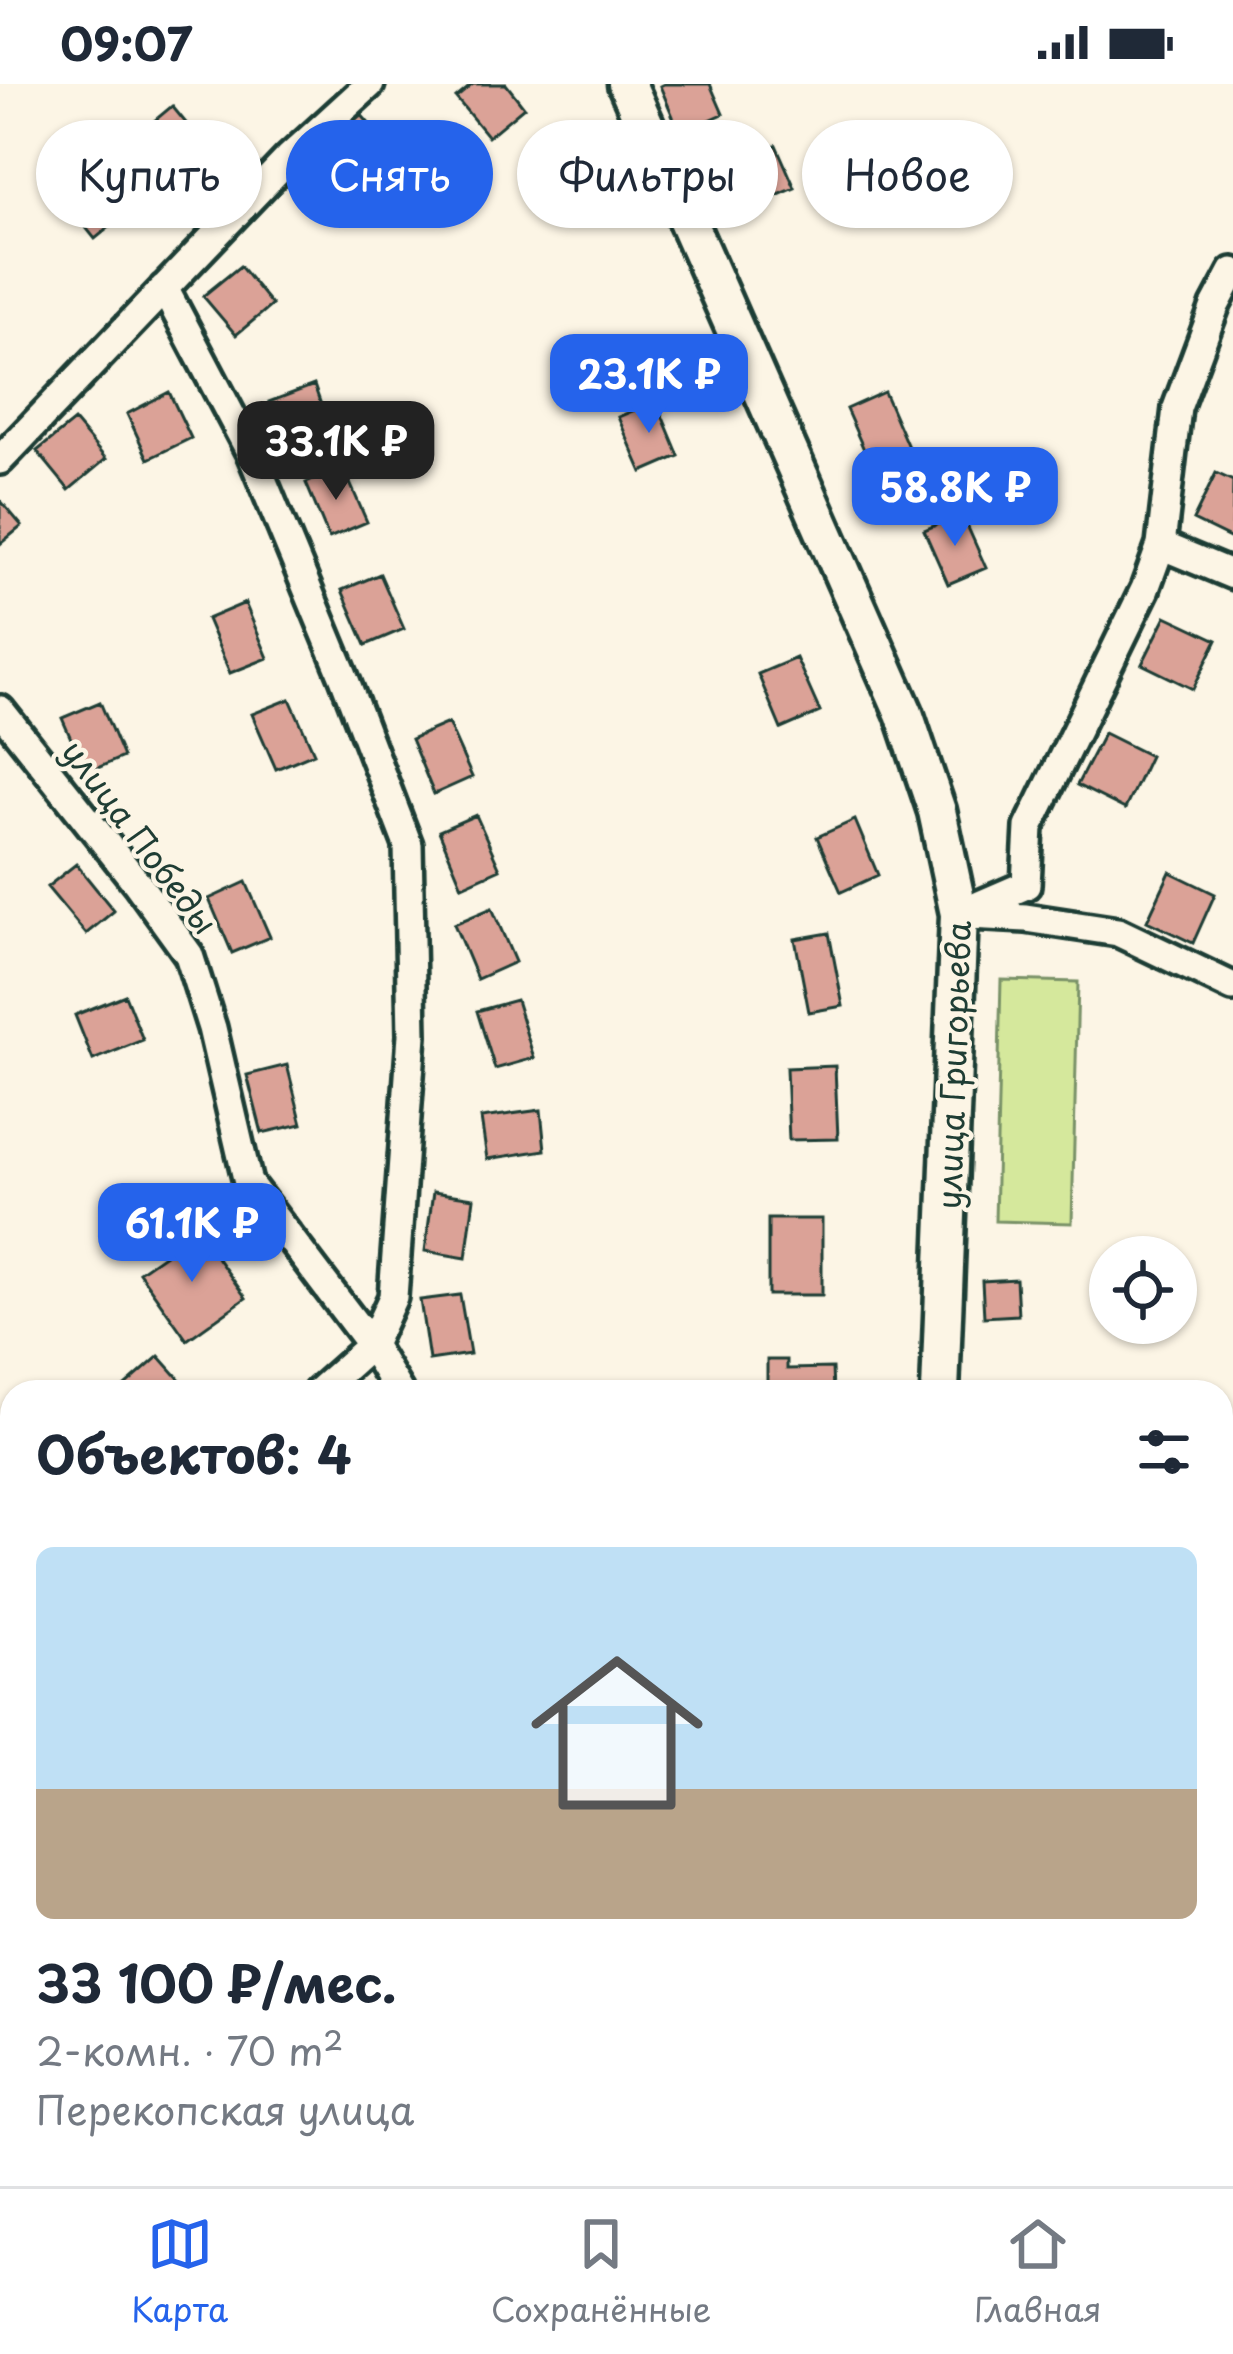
<!DOCTYPE html>
<html lang="ru">
<head>
<meta charset="utf-8">
<style>
  body { margin:0; font-family:"Playpen Sans",sans-serif; background:#f6f6f7; color:#1f2937; height:100vh; display:flex; flex-direction:column; font-size:45px; white-space:nowrap }
  * { box-sizing:border-box; margin:0 }
  p { font-size:39px; color:#747a83 }
  .icon { flex:none; width:66px; height:66px; fill:none; stroke:currentColor; stroke-width:2; stroke-linecap:round; stroke-linejoin:round }
  .map { position:relative; flex:1; overflow:hidden }
  .sheet { position:absolute; left:0px; top:1296px; width:1233px; height:807px; display:flex; flex-direction:column; background:#fff; border-radius:36px 36px 0 0; box-shadow:0 3px 9px #0004 }
  .sheet>* { flex:none }
  .hud { position:absolute; left:36px; top:36px; width:1161px; height:108px; display:flex; gap:24px }
  .controls { position:absolute; left:1089px; top:1152px; display:grid; gap:24px }
  .controls a { display:grid; place-items:center; width:108px; height:108px; border-radius:50%; background:#fff; box-shadow:0 3px 9px #0004; font-size:60px }
  .price { position:absolute; translate:-50% -102px; padding:0 27px; border-radius:24px; background:#2563eb; color:#fff; font-size:39px; line-height:78px; filter:drop-shadow(0 3px 6px #0008) }
  .price::after { content:''; position:absolute; left:50%; top:72px; width:36px; height:27px; margin-left:-18px; background:inherit; clip-path:polygon(0 0,100% 0,50% 100%) }
  .price.on { background:#222; color:#fff }
  ul { padding:0; list-style:none }
  li { display:grid; align-content:center; gap:24px; height:636px; padding:0 36px }
  li span { display:grid; place-items:center; height:372px; border-radius:18px; color:#555 }
  li>.icon { margin-inline-start:auto }
  span .icon { width:216px; height:216px; fill:#fffc; stroke-width:1 }
  li b { font-size:51px }
  h2 { display:flex; justify-content:space-between; align-items:center; height:144px; padding:0 36px; font-size:51px }
  .chip { padding:0 42px; border-radius:54px; background:#fff; box-shadow:0 3px 9px #0004; font-size:42px; line-height:108px }
  .chip.on { background:#2563eb; color:#fff }
  .status { display:flex; justify-content:space-between; align-items:center; height:84px; padding:0 60px; background:#fff; direction:ltr }
  .status svg { height:33px; fill:currentColor }
  .menu { display:flex; justify-content:space-around; align-items:center; height:168px; border-top:3px solid #e0e1e3; background:#fff; font-size:33px; color:#747a83 }
  .menu a { display:grid; justify-items:center; gap:6px }
  .menu .on { color:#2563eb }
  .map>svg:first-child { display:block }
</style>
</head>
<body>
<div class="status"><b>09:07</b><svg viewBox="0 0 49 12"><path d="M0 12V9h3v3zM5 12V6h3v6zM10 12V3h3v9zM15 12V0h3v12zM26 1h20v11H26zM47 4h2v5h-2z"/></svg></div>
<div class="map">
<svg width="1233" height="2102" viewBox="0 0 1233 2102">
  <rect width="100%" height="100%" fill="#fcf5e5"/>
  <filter id="ink" filterUnits="userSpaceOnUse"><feTurbulence type="fractalNoise" baseFrequency=".00833" numOctaves="2"/><feDisplacementMap in="SourceGraphic" scale="24" xChannelSelector="R" yChannelSelector="G"/><feConvolveMatrix kernelMatrix="1 2 1 2 8 2 1 2 1" color-interpolation-filters="sRGB"/></filter>
  <g filter="url(#ink)">
    <!-- green -->
    <path fill="#d5e89c" stroke="#7a9268" stroke-width="3" d="M1001 896 1078 898 1072 1139 995 1137Z"/>
    <!-- building -->
    <path fill="#dba297" stroke="#1f3d34" stroke-width="3" d="M473 0H506L524 23 488 53 456 14Z
      M664 0H710L723 30 680 49 660 2Z
      M172 22 204 61 168 91 136 52Z
      M359 28 392 66 355 97 323 58Z
      M776 61 795 104 753 122 735 79Z
      M100 86 133 124 95 155 64 116Z
      M240 182 272 221 236 251 203 212Z
      M314 301 331 349 286 366 269 318Z
      M169 308 191 354 148 375 127 330Z
      M884 308 908 363 870 379 846 325Z
      M656 317 679 372 642 388 618 333Z
      M74 337 106 375 69 406 37 367Z
      M343 383 367 438 329 454 306 399Z
      M1216 389 1233 397 1232 455 1193 436Z
      M0 416 22 442 0 460Z
      M962 430 986 484 948 500 924 446Z
      M380 490 404 545 366 561 342 506Z
      M245 519 268 574 230 589 207 535Z
      M1166 532 1217 556 1193 605 1142 580Z
      M796 574 820 628 781 645 758 590Z
      M290 615 314 669 276 685 252 630Z
      M100 618 123 673 86 689 62 634Z
      M448 639 472 693 434 710 411 655Z
      M1104 649 1150 672 1125 725 1077 701Z
      M476 731 500 785 462 802 439 747Z
      M855 736 878 791 841 808 817 753Z
      M76 780 114 827 86 850 47 803Z
      M1170 788 1215 810 1193 859 1147 837Z
      M246 798 270 853 232 869 209 815Z
      M492 824 515 878 477 895 454 840Z
      M829 849 843 922 809 928 795 855Z
      M125 911 143 956 93 976 75 931Z
      M516 916 534 974 495 985 477 927Z
      M287 981 302 1040 262 1049 247 991Z
      M835 982 838 1055 789 1056 786 984Z
      M541 1026 545 1066 487 1075 481 1034Z
      M433 1108 474 1114 466 1174 425 1167Z
      M768 1135H822V1211H768Z
      M198 1147 246 1214 187 1256 139 1188Z
      M1016 1195 1018 1231 984 1233 982 1197Z
      M460 1211 470 1270 429 1276 420 1216Z
      M159 1272 191 1308H118Z
      M767 1276H787V1285L832 1284 833 1308H767Z
      M0 1512 12 1520V1579L3 1593 0 1592Z
      M12 1690V1753L0 1744V1706Z
      M75 2091H135L127 2102H67Z
      M445 2091H501V2102H446Z
      M773 2091H829V2094L774 2096Z"/>
    <g fill="none" stroke-linecap="round" stroke-linejoin="round">
      <!-- street casing -->
      <g stroke="#1f3d34" stroke-width="36">
        <path id="street" d="M164 204 252 371 343 591 408 761 412 951 393 1213 371 1261 318 1308
          M0 376 289 74 370 0
          M1161 461 1233 491
          M0 626 137 799 189 871 212 944 248 1099 371 1261 399 1308
          M959 830 1026 801 1029 743 1145 505 1161 461 1177 324 1215 222 1233 188
          M969 831 1026 834 1118 848 1233 903
          M1221 1458H1233
          M0 1672 12 1658
          M266 2102 274 2091
          M409 2102 410 2091"/>
      </g>
      <!-- secondary casing -->
      <g stroke="#1f3d34" stroke-width="45">
        <path id="secondary" d="M627 0 904 629 937 727 959 830 940 1308
          M921 2102V2091"/>
      </g>
      <!-- street -->
      <use href="#street" stroke="#fcf5e5" stroke-width="27"/>
      <!-- secondary -->
      <use href="#secondary" stroke="#fcf5e5" stroke-width="36"/>
    </g>
  </g>
  <g text-anchor="middle" dominant-baseline="central" stroke-width="9" stroke-linejoin="round" paint-order="stroke">
    <!-- street labels -->
    <g font-size="33" fill="#1f3d34" stroke="#fcf5e5">
      <text transform="translate(141 752) rotate(53)">улица Победы</text>
      <text transform="translate(952 981) rotate(-88)">улица Григорьева</text>
    </g>
  </g>
</svg>
<div class="controls">
<a><svg class="icon" aria-label="locate" viewBox="0 0 24 24"><circle cx="12" cy="12" r="6"/><path d="M12 2v4M12 18v4M2 12h4M18 12h4"/></svg></a>
</div>
<b class="price" style="left:649px;top:352px">23.1K ₽</b>
<b class="price on" style="left:336px;top:419px">33.1K ₽</b>
<b class="price" style="left:955px;top:465px">58.8K ₽</b>
<b class="price" style="left:192px;top:1201px">61.1K ₽</b>
<div class="hud">
<a class="chip">Купить</a>
<a class="chip on">Снять</a>
<a class="chip">Фильтры</a>
<a class="chip">Новое</a>
</div>
<section class="sheet">
<h2>Объектов: 4<svg class="icon" aria-label="filters" viewBox="0 0 24 24"><path d="M4 7h16M4 17h16"/><circle cx="9" cy="7" r="2"/><circle cx="15" cy="17" r="2"/></svg></h2>
<ul>
<li><span style="background:linear-gradient(#bfe0f5 65%,#b9a48a 0)"><svg class="icon" aria-label="home" viewBox="0 0 24 24"><path d="M3 11l9-7 9 7M6 9v11h12V9"/></svg></span><div><b>33 100 ₽/мес.</b><p>2-комн. · 70 m²</p><p>Перекопская улица</p></div></li>
</ul>
</section>
</div>
<nav class="menu">
<a class="on"><svg class="icon" aria-label="map" viewBox="0 0 24 24"><path d="M3 6l6-2 6 2 6-2v14l-6 2-6-2-6 2zM9 4v14M15 6v14"/></svg>Карта</a>
<a><svg class="icon" aria-label="saved" viewBox="0 0 24 24"><path d="M7 4h10v16l-5-4-5 4z"/></svg>Сохранённые</a>
<a><svg class="icon" aria-label="home" viewBox="0 0 24 24"><path d="M3 11l9-7 9 7M6 9v11h12V9"/></svg>Главная</a>
</nav>
</body>
</html>
